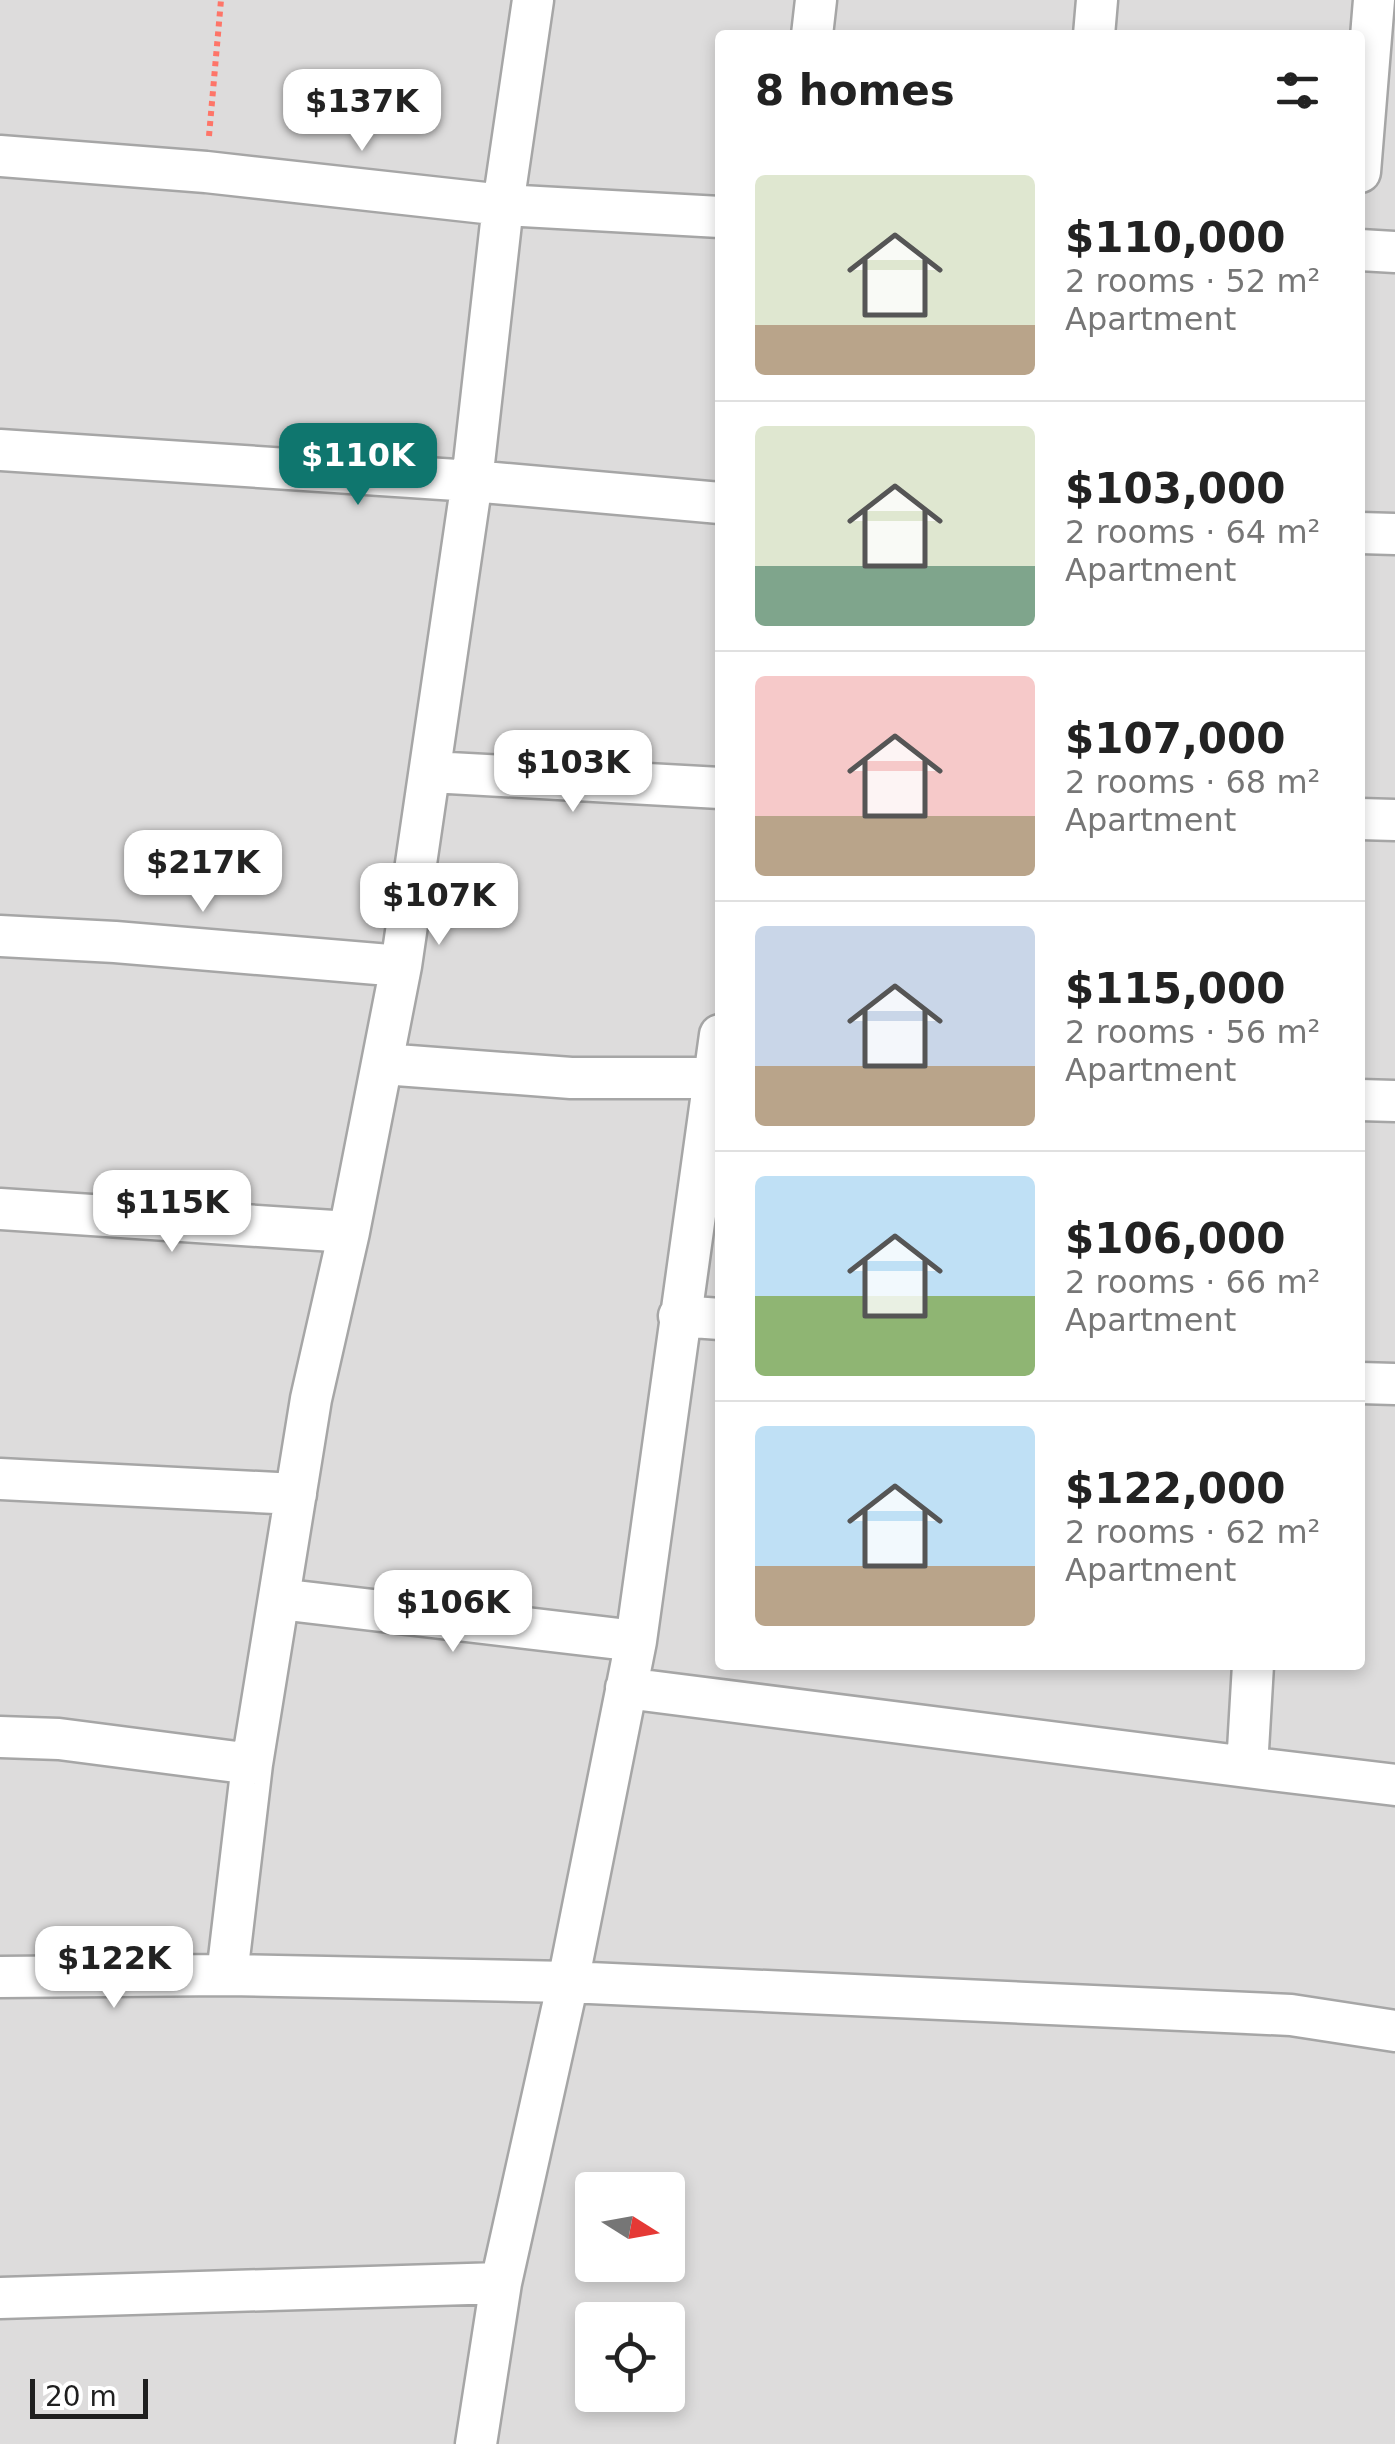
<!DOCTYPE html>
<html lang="en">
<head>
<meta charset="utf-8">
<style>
  body { margin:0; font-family:"DejaVu Sans",sans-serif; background:#f6f6f6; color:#222; height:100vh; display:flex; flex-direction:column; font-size:38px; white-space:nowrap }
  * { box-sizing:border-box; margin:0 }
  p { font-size:32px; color:#767676 }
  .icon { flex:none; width:55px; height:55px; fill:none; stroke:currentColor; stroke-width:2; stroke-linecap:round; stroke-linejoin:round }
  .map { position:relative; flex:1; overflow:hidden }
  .sheet { position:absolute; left:715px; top:30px; width:650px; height:1640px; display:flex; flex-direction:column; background:#fff; border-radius:10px; box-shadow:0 5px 15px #0003 }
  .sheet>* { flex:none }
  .needle { width:65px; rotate:101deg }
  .controls { position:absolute; left:575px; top:2172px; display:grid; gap:20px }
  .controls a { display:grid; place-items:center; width:110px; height:110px; border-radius:10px; background:#fff; box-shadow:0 5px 15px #0003; font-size:50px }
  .scale { position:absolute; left:30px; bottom:25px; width:118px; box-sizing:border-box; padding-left:10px; border:5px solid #1f1f1f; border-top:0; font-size:28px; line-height:35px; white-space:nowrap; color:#1f1f1f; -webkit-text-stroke:8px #fff; paint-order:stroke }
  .price { position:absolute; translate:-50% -85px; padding:0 22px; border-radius:20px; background:#fff; color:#222; font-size:32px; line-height:65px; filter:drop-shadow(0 2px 5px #0008) }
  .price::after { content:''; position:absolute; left:50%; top:60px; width:30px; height:22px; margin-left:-15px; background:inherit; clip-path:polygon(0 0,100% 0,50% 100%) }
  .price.active { background:#0f766e; color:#fff }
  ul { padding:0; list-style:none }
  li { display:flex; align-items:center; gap:30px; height:250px; padding:0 40px }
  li+li { border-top:2px solid #e0e0e0 }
  li span { display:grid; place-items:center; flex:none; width:280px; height:200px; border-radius:10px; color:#555 }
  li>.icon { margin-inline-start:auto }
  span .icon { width:120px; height:120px; fill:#fffc; stroke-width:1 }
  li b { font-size:42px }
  h2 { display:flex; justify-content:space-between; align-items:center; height:120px; padding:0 40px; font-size:42px }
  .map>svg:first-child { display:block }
</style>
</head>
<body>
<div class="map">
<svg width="1395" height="2444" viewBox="0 0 1395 2444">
  <rect width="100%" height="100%" fill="#f0ece5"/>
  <!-- residential -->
  <path fill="#dddcdc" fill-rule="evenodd" d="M0 0H1395V2444H0ZM720 35H1360V1665H720ZM592 2190H668V2265H592ZM592 2320H668V2395H592Z"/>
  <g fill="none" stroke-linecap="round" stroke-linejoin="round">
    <!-- minor casing -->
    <g stroke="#a6a6a6" stroke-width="45">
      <path id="minor" d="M812 35 816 0
        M1094 35 1097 0
        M0 156 206 172 503 205 720 217
        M1360 172 1374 0
        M1360 250 1395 252
        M0 450 472 481 720 503
        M1360 533 1395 534
        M431 772 720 788
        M1360 819 1395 820
        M0 936 115 942 401 966
        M383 1064 571 1078H720
        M1360 1100 1395 1101
        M0 1209 349 1232
        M679 1316 720 1319
        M1360 1383 1395 1384
        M0 1479 296 1494
        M279 1599 636 1641
        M1253 1665 1247 1767 1395 1785
        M626 1688 1247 1767
        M0 1737 59 1739 252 1764
        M227 1975 252 1764 311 1399 349 1232 401 966 472 481 503 205 533 0
        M0 1977 227 1975 568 1982 1291 2015 1395 2031
        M0 2298 501 2283
        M476 2444 501 2283 568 1982 636 1641 720 1035"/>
    </g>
    <!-- path -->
    <path stroke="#fe7568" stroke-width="6" stroke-dasharray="5 5" stroke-linecap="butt" d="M209 136 221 0"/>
    <!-- minor -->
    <use href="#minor" stroke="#fff" stroke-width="40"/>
  </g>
</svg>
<div class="controls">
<a><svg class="needle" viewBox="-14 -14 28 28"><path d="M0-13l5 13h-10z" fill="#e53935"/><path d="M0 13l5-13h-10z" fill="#767676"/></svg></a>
<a><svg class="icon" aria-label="locate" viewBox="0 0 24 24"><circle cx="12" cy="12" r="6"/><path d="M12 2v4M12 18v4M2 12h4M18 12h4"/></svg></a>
</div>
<div class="scale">20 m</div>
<b class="price" style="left:362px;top:154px">$137K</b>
<b class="price active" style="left:358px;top:508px">$110K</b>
<b class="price" style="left:573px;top:815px">$103K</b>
<b class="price" style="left:203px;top:915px">$217K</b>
<b class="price" style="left:439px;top:948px">$107K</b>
<b class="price" style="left:172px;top:1255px">$115K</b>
<b class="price" style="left:453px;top:1655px">$106K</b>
<b class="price" style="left:114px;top:2011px">$122K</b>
<section class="sheet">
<h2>8 homes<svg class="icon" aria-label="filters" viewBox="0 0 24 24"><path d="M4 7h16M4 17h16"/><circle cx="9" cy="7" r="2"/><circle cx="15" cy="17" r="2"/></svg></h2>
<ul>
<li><span style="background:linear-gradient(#dfe7d0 75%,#b9a48a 0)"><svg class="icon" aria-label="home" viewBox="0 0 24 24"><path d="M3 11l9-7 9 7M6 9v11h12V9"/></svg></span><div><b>$110,000</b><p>2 rooms · 52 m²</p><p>Apartment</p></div></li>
<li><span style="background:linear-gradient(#dfe7d0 70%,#7fa58c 0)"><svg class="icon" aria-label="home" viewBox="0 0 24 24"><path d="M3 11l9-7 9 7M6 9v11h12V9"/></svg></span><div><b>$103,000</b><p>2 rooms · 64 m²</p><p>Apartment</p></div></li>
<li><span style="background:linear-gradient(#f6c9c9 70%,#b9a48a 0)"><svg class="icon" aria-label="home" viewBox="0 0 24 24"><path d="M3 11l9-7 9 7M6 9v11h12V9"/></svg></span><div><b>$107,000</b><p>2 rooms · 68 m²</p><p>Apartment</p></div></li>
<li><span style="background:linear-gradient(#c9d6e8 70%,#b9a48a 0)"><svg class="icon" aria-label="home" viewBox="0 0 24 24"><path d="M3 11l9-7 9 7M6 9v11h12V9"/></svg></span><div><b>$115,000</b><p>2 rooms · 56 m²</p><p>Apartment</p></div></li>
<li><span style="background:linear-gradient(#bfe0f5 60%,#8fb573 0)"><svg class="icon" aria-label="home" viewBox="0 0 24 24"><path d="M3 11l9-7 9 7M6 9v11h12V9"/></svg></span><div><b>$106,000</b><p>2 rooms · 66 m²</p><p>Apartment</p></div></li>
<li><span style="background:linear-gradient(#bfe0f5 70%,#b9a48a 0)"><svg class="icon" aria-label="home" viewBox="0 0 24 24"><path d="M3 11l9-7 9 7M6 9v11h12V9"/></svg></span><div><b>$122,000</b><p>2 rooms · 62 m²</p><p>Apartment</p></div></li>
</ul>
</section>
</div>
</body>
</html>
